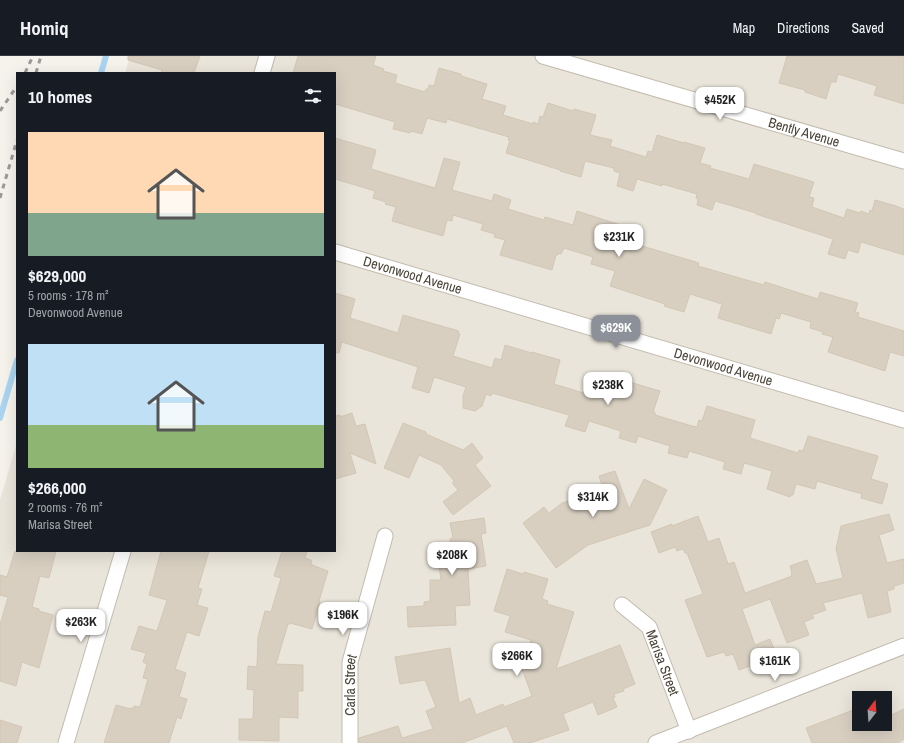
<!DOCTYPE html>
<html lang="en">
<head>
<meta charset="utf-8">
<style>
  body { margin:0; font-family:"Archivo Narrow",sans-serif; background:#242831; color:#f1f3f6; height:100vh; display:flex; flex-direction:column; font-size:15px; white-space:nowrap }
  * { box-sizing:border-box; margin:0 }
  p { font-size:13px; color:#9ea1a6 }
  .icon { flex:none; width:22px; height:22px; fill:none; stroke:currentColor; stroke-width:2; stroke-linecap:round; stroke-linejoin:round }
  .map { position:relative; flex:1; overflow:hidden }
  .drawer { position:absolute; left:16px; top:16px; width:320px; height:480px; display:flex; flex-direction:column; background:#171b24; border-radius:0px; box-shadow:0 4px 16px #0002 }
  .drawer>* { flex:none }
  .needle { width:26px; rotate:17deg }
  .tools { position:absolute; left:852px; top:635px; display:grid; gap:8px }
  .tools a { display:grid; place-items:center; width:40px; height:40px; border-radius:0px; background:#171b24; box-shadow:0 4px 16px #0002; font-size:20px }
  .price { position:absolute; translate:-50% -34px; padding:0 9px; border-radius:8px; background:#fff; color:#222; font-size:13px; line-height:26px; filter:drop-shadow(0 1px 2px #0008) }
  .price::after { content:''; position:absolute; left:50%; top:24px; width:12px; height:9px; margin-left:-6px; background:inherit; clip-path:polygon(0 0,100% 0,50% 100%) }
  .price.selected { background:#8c9099; color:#fff }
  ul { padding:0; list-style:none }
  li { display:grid; align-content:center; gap:8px; height:212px; padding:0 12px }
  li span { display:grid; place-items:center; height:124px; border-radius:0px; color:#555 }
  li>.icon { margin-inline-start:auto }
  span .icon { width:72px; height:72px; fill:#fffc; stroke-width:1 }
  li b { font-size:17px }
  h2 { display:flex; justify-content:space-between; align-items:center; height:48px; padding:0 12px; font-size:17px }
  header { display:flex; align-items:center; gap:24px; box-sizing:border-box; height:56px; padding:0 20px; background:#171b24; border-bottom:1px solid #363941 }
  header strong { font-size:19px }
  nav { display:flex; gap:22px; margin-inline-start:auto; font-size:14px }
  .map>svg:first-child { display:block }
</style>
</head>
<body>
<header>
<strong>Homiq</strong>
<nav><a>Map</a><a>Directions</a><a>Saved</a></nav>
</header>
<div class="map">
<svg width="904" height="687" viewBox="0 0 904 687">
  <rect width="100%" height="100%" fill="#f6f3ec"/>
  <!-- residential -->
  <path fill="#eae5da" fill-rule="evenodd" d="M130 0H904V687H0V444L17 386V495H335V17H125ZM859 642H885V668H859Z"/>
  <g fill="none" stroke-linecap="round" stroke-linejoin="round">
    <!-- stream -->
    <path stroke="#a9d4f2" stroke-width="6" d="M101 17 106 0
      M0 362 17 304"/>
  </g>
  <!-- building -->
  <path fill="#d8cfc1" stroke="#d3c7b4" d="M128 0H200L194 17H161L162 14 128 4Z
    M298 0H376L373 9 384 13 383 15 397 19 395 27 425 36 426 33H428L429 29 434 30 439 12 461 18V20L487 28 482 43 506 50 503 59 533 68V66L538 68 540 60 543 61 548 47 573 55 574 53 596 59 590 79 612 84 610 90 646 101 648 95 652 96 657 79 684 87V86L705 92 700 107 711 110 710 112 749 123 754 108 814 126 809 141 814 142 812 151 844 162 847 153 860 157 861 155 869 158 870 154 872 155 875 144 896 150 904 153V199L861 186 858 197 848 194 845 203 828 198 833 183 756 158V157L715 145 712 154 697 149 698 143 696 142 697 138 662 128V130L637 123 633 135 617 130 620 117 614 115V112L585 105 581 121 560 115V114L506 97 510 84H508L509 81 447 63 446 67 427 62 422 78 411 75 410 77 393 73 395 66 335 48V17H293Z
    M787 0H904V48L874 39 877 30 838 18 836 26H831L826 43 805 36V34L779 27Z
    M335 82 376 94 371 113 435 132 444 102 460 106 452 134 492 145 494 138 511 144 508 153 544 164 545 161 573 169 577 155 633 173 629 186 699 207 698 210 764 229 765 226 818 243 820 236 858 247 855 256 859 257 858 261 904 275V300L890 296 885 315 828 296 833 281 822 278 823 276 810 272 811 266 781 257 779 263 776 262 771 278 718 262 722 248 690 238 684 256 664 250 665 248 610 230 615 215 591 208 593 201 564 192 561 198 558 197V199H556L552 214 500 199 505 184 494 181 495 178 481 174 483 168 453 159 452 165 447 164 443 180 392 165 396 151 385 148 386 146 373 142 375 135 335 123Z
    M335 237 355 243 350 262 398 277 403 259 459 275 458 277 460 278 453 300 492 312 495 302 501 304 505 289 532 297V296L560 304 554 328 590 339 595 341 597 335 601 336 606 319 660 335 653 356H655V359L692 370 697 371 699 364 702 365 707 350 755 364 750 382 798 397 799 394 803 395 808 380 878 400 871 423 888 428 882 448 861 442 862 438 817 425 815 433 796 428 793 439H791L790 441 767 433 772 415 744 407 741 418 723 413 725 406 689 395 687 402 668 397 670 390 638 380 636 387 619 382 621 375 589 365 585 376 565 370 569 359 492 337 491 340 486 338 482 350 475 355 463 352V340L466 331 434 321 429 337 412 332 418 311 342 286 339 297H335Z
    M352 357 356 370 365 368 376 408 350 397 356 417 335 423V360L340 359V361Z
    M403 367 426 376V378L463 394 472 387 483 402 475 409 491 430 453 459 443 446 458 434 452 427 454 425 441 409 419 399 409 422 384 412Z
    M615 415 629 453 644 423 667 434 650 469 588 489 556 512 523 467 544 451 549 457 562 447 590 438 602 429 599 420Z
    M889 458 894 474 879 479 887 507 904 503V527L894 530V533L887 535 891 556 868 562 862 537 823 547 826 554 812 559 814 562 804 566 809 579 787 587 770 543 742 553 755 589 770 583 777 600 739 614 733 598 726 600 724 596 707 601 685 544 703 538 687 497H685L683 493 677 495 675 491 659 497 651 476 672 468V470L698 460 708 486 719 482 728 508 734 506 745 537 792 520 791 518 792 517 790 510 807 504 816 528 843 522 836 493 841 470Z
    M484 462 486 477 481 478 486 510 468 513 470 549 455 550 456 569 408 571 407 551 424 550V546L430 545V524H441L437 495 451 493 450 483 453 482 450 467Z
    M15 495H56L49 522 40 520 32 551 39 553V555L53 559 39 612 22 606 16 630 0 625V569L8 541 0 539V519L7 521Z
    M161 495H209L198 532 202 533 197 549 208 552 199 580 187 576 175 613 186 617 179 641 187 643 181 663 177 661 169 687H104L116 649 131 653V652H134V650L140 651 148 623 143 622 147 608 143 606 146 597 131 593 139 570 157 575 167 544 149 539Z
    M282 495H307L305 502 311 504 312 509 328 515 319 545H320L312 573 290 567V568H288L276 608 303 609V635H298V662L279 661V685L239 684V663H253L254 634 247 633 248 610 257 611 258 581 265 555 271 556 281 522 274 520Z
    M507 513 523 518 524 516 548 523 542 543 548 545 547 548 574 556 556 613 620 589 635 628 623 633 624 635 614 638 615 641 613 642 617 651 598 659 593 646 563 658 569 674 530 687H514L507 670 462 687H359V682L398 670 402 682 433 673 426 655 436 651 425 624 400 628 395 601 450 592 459 647 470 642 476 659 503 648 504 651 532 640 522 613 531 584 505 576 510 560 494 555Z
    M856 653 859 660V668H862L864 671 871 668H885V662L904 653V683L898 687H812L806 672Z
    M0 664 22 671 17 687H0Z"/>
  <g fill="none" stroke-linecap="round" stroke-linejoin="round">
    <!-- street casing -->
    <g stroke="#c2bbae" stroke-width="17">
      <g id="street">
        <path id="s1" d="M543 0 904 105"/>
        <path d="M262 17 267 0"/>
        <path id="s2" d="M335 196 904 364"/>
        <path id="s3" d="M622 549 649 571 689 675"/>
        <path d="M66 687 123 495"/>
        <path id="s4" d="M350 687V606L385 480"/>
        <path d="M656 687 904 590"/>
      </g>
    </g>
    <!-- street -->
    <use href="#street" stroke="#fff" stroke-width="15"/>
    <!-- rail -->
    <path stroke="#9a9a9a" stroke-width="3" stroke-dasharray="5 5" stroke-linecap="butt" d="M25 17 33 0
      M36 17 41 0
      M0 55 17 30
      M0 142 17 84"/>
  </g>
  <g text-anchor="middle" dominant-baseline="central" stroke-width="3" stroke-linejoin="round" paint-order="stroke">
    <!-- street labels -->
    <g font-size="14" fill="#4b4439" stroke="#fff">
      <text stroke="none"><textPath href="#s1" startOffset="272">Bently Avenue</textPath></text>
      <text stroke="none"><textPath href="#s2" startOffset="81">Devonwood Avenue</textPath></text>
      <text stroke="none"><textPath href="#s2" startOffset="405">Devonwood Avenue</textPath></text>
      <text stroke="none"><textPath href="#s3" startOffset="73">Marisa Street</textPath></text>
      <text stroke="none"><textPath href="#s4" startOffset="58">Carla Street</textPath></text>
    </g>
  </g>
</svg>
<div class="tools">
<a><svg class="needle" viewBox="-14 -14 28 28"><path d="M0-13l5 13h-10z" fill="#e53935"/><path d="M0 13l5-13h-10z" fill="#9ea1a6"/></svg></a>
</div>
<b class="price" style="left:720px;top:65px">$452K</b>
<b class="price" style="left:619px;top:202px">$231K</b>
<b class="price selected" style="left:616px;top:293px">$629K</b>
<b class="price" style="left:608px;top:350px">$238K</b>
<b class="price" style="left:593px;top:462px">$314K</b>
<b class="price" style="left:452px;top:520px">$208K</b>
<b class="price" style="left:343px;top:580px">$196K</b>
<b class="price" style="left:81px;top:587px">$263K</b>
<b class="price" style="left:517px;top:621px">$266K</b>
<b class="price" style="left:775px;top:626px">$161K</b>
<section class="drawer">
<h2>10 homes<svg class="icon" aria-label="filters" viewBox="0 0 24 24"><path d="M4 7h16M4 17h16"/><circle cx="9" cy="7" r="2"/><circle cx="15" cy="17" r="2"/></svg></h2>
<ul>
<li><span style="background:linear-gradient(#ffd9b3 65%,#7fa58c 0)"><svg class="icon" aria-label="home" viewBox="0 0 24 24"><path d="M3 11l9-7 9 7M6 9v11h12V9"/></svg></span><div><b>$629,000</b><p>5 rooms · 178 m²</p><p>Devonwood Avenue</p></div></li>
<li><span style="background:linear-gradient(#bfe0f5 65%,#8fb573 0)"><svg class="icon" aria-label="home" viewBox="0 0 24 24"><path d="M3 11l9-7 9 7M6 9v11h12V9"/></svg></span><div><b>$266,000</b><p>2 rooms · 76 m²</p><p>Marisa Street</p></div></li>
</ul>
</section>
</div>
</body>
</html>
